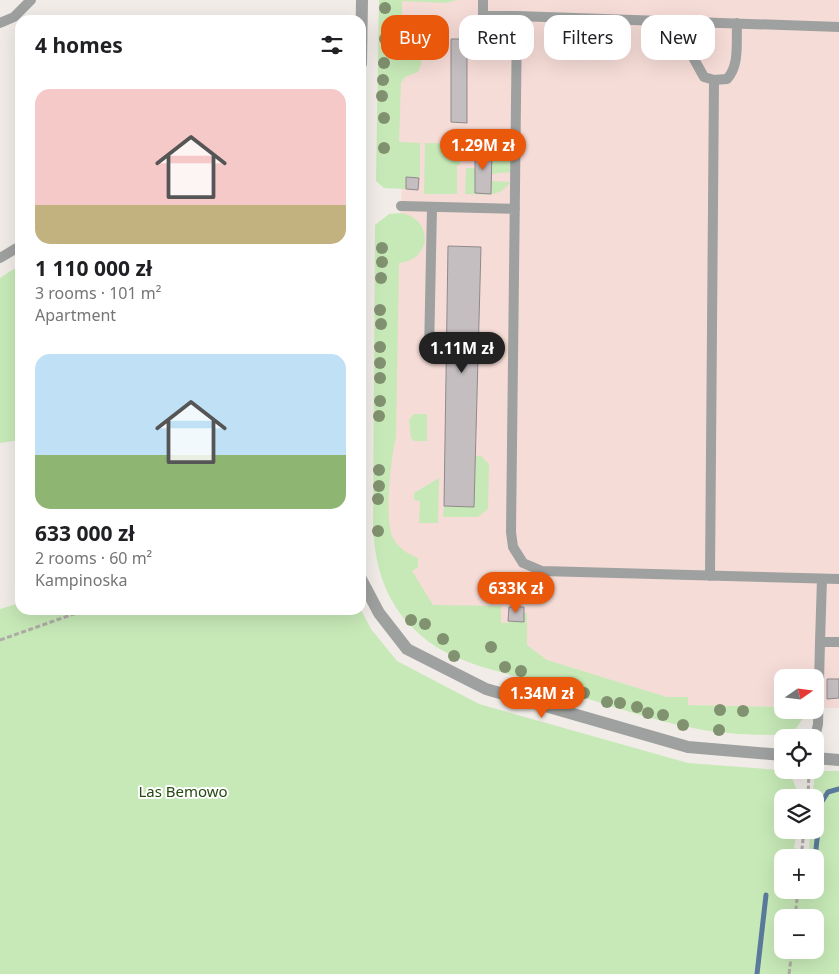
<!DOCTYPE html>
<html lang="en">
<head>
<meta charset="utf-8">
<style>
  body { margin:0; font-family:"Noto Sans",sans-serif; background:#f6f6f6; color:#202124; height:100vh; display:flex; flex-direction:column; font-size:19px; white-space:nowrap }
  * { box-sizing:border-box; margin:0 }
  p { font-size:16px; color:#757577 }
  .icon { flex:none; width:28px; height:28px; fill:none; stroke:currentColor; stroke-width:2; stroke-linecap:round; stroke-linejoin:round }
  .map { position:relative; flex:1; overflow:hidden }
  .sheet { position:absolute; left:15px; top:15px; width:351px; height:600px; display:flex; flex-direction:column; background:#fff; border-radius:15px; box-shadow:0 5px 20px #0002 }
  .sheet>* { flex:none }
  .guide { position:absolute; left:381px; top:15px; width:382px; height:45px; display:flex; gap:10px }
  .needle { width:32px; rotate:76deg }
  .buttons { position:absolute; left:774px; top:669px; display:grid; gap:10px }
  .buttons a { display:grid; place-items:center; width:50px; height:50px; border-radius:10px; background:#fff; box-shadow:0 5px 20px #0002; font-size:25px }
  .price { position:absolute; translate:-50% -42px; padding:0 11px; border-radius:18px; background:#ea580c; color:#fff; font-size:16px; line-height:32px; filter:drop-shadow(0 1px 2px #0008) }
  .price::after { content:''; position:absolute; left:50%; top:30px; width:15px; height:11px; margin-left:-8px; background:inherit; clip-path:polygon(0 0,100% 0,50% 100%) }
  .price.on { background:#222; color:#fff }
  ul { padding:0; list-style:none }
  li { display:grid; align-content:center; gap:10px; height:265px; padding:0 20px }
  li span { display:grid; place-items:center; height:155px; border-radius:15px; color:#555 }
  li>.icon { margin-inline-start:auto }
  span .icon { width:90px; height:90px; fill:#fffc; stroke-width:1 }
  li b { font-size:21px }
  h2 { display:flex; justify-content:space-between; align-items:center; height:60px; padding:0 20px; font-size:21px }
  .pill { padding:0 18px; border-radius:15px; background:#fff; box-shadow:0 5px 20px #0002; font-size:18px; line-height:45px }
  .pill.on { background:#ea580c; color:#fff }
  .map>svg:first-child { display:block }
</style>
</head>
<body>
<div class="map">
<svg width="839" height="974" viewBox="0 0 839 974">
  <rect width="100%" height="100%" fill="#f1ece7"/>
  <!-- industrial -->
  <path fill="#f6dcd7" d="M390 0H839V708H815V678H782V707L688 705 687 697H667L431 625 382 518 402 186 387 167Z"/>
  <!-- green -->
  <path fill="#c7e9b7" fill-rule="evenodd" d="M379 0H457L446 3 402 1V43L419 57 422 62 418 72 405 77 401 83 399 142 420 143V175L419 178 406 177V189L384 188 376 181Z
    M425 143 463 144V157H460V165L457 166V194H424Z
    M466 144 501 147 511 157V172L491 174V150L466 149Z
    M466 168H475V193L491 194V181L510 182C500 199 482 194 465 194Z
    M401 213C434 219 432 260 399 263L396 437C391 458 383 522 394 540 400 549 408 554 418 558V567L412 571 433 605 501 606V623L523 621 524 613H527V645L547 660 667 697H688V705L782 707V710H806L805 715 792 735C761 735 729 735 698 729 643 719 589 698 535 682 500 671 459 664 429 642 390 612 376 577 373 528L375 225 389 214Z
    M20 265V440L0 443V278Z
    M414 414H427V441H414L411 438 409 420Z
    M475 456H481L489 464 488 509 478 517H443L444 506 474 507Z
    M439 478 438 523H419L420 501 414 500V493Z
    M20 603V610H361L371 629 397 661 479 704 688 763 779 770 791 776 800 797 782 798V830H797L794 848 809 852 810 830H815V798L812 797 815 774 822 771H839V974H0V609ZM782 858H815V890H782ZM782 918H815V950H782Z"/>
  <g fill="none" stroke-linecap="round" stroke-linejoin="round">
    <!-- stream -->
    <path stroke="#5c7a9c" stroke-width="5" d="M815 858 821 803 828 792 839 789
      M757 974 766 895"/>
  </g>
  <!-- building -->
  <path fill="#c5bec0" stroke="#8f898b" d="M451 39H467V123L451 122Z
    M475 149 492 150 491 194 475 193Z
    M406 177 419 178 418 190 406 189Z
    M448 246 481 247 474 507 444 506Z
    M509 607H524V622L508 621Z
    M827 679H839V698L827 699Z"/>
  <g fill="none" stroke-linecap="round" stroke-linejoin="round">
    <!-- path -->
    <path stroke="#afaba7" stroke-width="3" stroke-dasharray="5 2.5" stroke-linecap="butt" d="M0 640 85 610
      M808 798 809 771
      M801 858 804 830
      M795 918 798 890
      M789 974 792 950"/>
    <!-- lane -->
    <path stroke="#9ea19f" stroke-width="10" d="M483 0V16H517L511 532 513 547 523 563 542 571 839 579
      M517 16 839 27
      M696 22 694 59 704 77 714 80 710 576
      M0 23 14 17 31 0
      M714 80 727 79C740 65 736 42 737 23
      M401 206 515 209
      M0 258 20 246
      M429 352 432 207
      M820 642 822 579
      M815 738 818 724 820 642H839"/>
    <!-- street -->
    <path stroke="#9ea19f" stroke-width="12" d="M361 64 362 0
      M361 579 379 613 407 649 486 689 688 747 782 755
      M815 758 839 760"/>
  </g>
  <!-- trees -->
  <g fill="#819270">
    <circle cx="385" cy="8" r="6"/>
    <circle cx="385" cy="39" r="6"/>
    <circle cx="391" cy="52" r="6"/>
    <circle cx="384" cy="63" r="6"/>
    <circle cx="383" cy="80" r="6"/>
    <circle cx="382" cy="96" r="6"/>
    <circle cx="384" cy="118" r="6"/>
    <circle cx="384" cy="148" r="6"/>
    <circle cx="382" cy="248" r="6"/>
    <circle cx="382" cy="262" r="6"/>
    <circle cx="381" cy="278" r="6"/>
    <circle cx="380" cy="310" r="6"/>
    <circle cx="381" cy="324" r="6"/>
    <circle cx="380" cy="347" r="6"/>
    <circle cx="380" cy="363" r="6"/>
    <circle cx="380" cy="378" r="6"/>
    <circle cx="380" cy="401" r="6"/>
    <circle cx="379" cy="416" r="6"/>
    <circle cx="379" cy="470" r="6"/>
    <circle cx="379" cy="486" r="6"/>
    <circle cx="378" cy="499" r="6"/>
    <circle cx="378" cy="531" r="6"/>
    <circle cx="411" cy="620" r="6"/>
    <circle cx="425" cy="624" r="6"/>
    <circle cx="443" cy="639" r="6"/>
    <circle cx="491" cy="647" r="6"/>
    <circle cx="454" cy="656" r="6"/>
    <circle cx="505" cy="667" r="6"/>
    <circle cx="521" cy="671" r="6"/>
    <circle cx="569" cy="689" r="6"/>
    <circle cx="584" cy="693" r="6"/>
    <circle cx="607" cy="702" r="6"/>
    <circle cx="620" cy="703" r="6"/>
    <circle cx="637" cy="707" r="6"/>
    <circle cx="720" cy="710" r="6"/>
    <circle cx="743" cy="711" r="6"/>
    <circle cx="648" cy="713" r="6"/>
    <circle cx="663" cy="715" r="6"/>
    <circle cx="683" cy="725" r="6"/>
    <circle cx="719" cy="730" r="6"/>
  </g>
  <g text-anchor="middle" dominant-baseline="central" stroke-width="4" stroke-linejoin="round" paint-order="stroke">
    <!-- park labels -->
    <g font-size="15" fill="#25490f" stroke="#fff">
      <text x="183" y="791">Las Bemowo</text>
    </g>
  </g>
</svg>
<div class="buttons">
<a><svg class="needle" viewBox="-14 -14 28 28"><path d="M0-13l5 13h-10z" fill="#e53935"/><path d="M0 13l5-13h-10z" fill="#757577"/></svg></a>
<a><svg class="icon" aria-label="locate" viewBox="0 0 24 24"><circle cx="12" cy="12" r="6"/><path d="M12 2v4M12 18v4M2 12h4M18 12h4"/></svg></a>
<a><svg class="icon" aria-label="layers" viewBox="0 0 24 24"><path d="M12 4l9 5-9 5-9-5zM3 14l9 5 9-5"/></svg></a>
<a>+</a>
<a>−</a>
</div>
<b class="price" style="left:483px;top:171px">1.29M zł</b>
<b class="price on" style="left:462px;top:374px">1.11M zł</b>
<b class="price" style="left:516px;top:614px">633K zł</b>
<b class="price" style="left:542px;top:719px">1.34M zł</b>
<div class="guide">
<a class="pill on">Buy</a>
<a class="pill">Rent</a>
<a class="pill">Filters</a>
<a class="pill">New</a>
</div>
<section class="sheet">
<h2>4 homes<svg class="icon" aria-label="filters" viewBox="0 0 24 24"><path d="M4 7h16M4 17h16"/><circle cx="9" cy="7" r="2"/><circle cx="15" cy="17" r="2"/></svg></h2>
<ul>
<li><span style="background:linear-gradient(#f6c9c9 75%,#c2b280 0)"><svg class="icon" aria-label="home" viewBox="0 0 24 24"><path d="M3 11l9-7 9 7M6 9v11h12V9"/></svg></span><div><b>1 110 000 zł</b><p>3 rooms · 101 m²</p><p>Apartment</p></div></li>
<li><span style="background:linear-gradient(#bfe0f5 65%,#8fb573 0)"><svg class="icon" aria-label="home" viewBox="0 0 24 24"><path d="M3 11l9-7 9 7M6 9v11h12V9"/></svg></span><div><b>633 000 zł</b><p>2 rooms · 60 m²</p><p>Kampinoska</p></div></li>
</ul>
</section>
</div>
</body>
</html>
